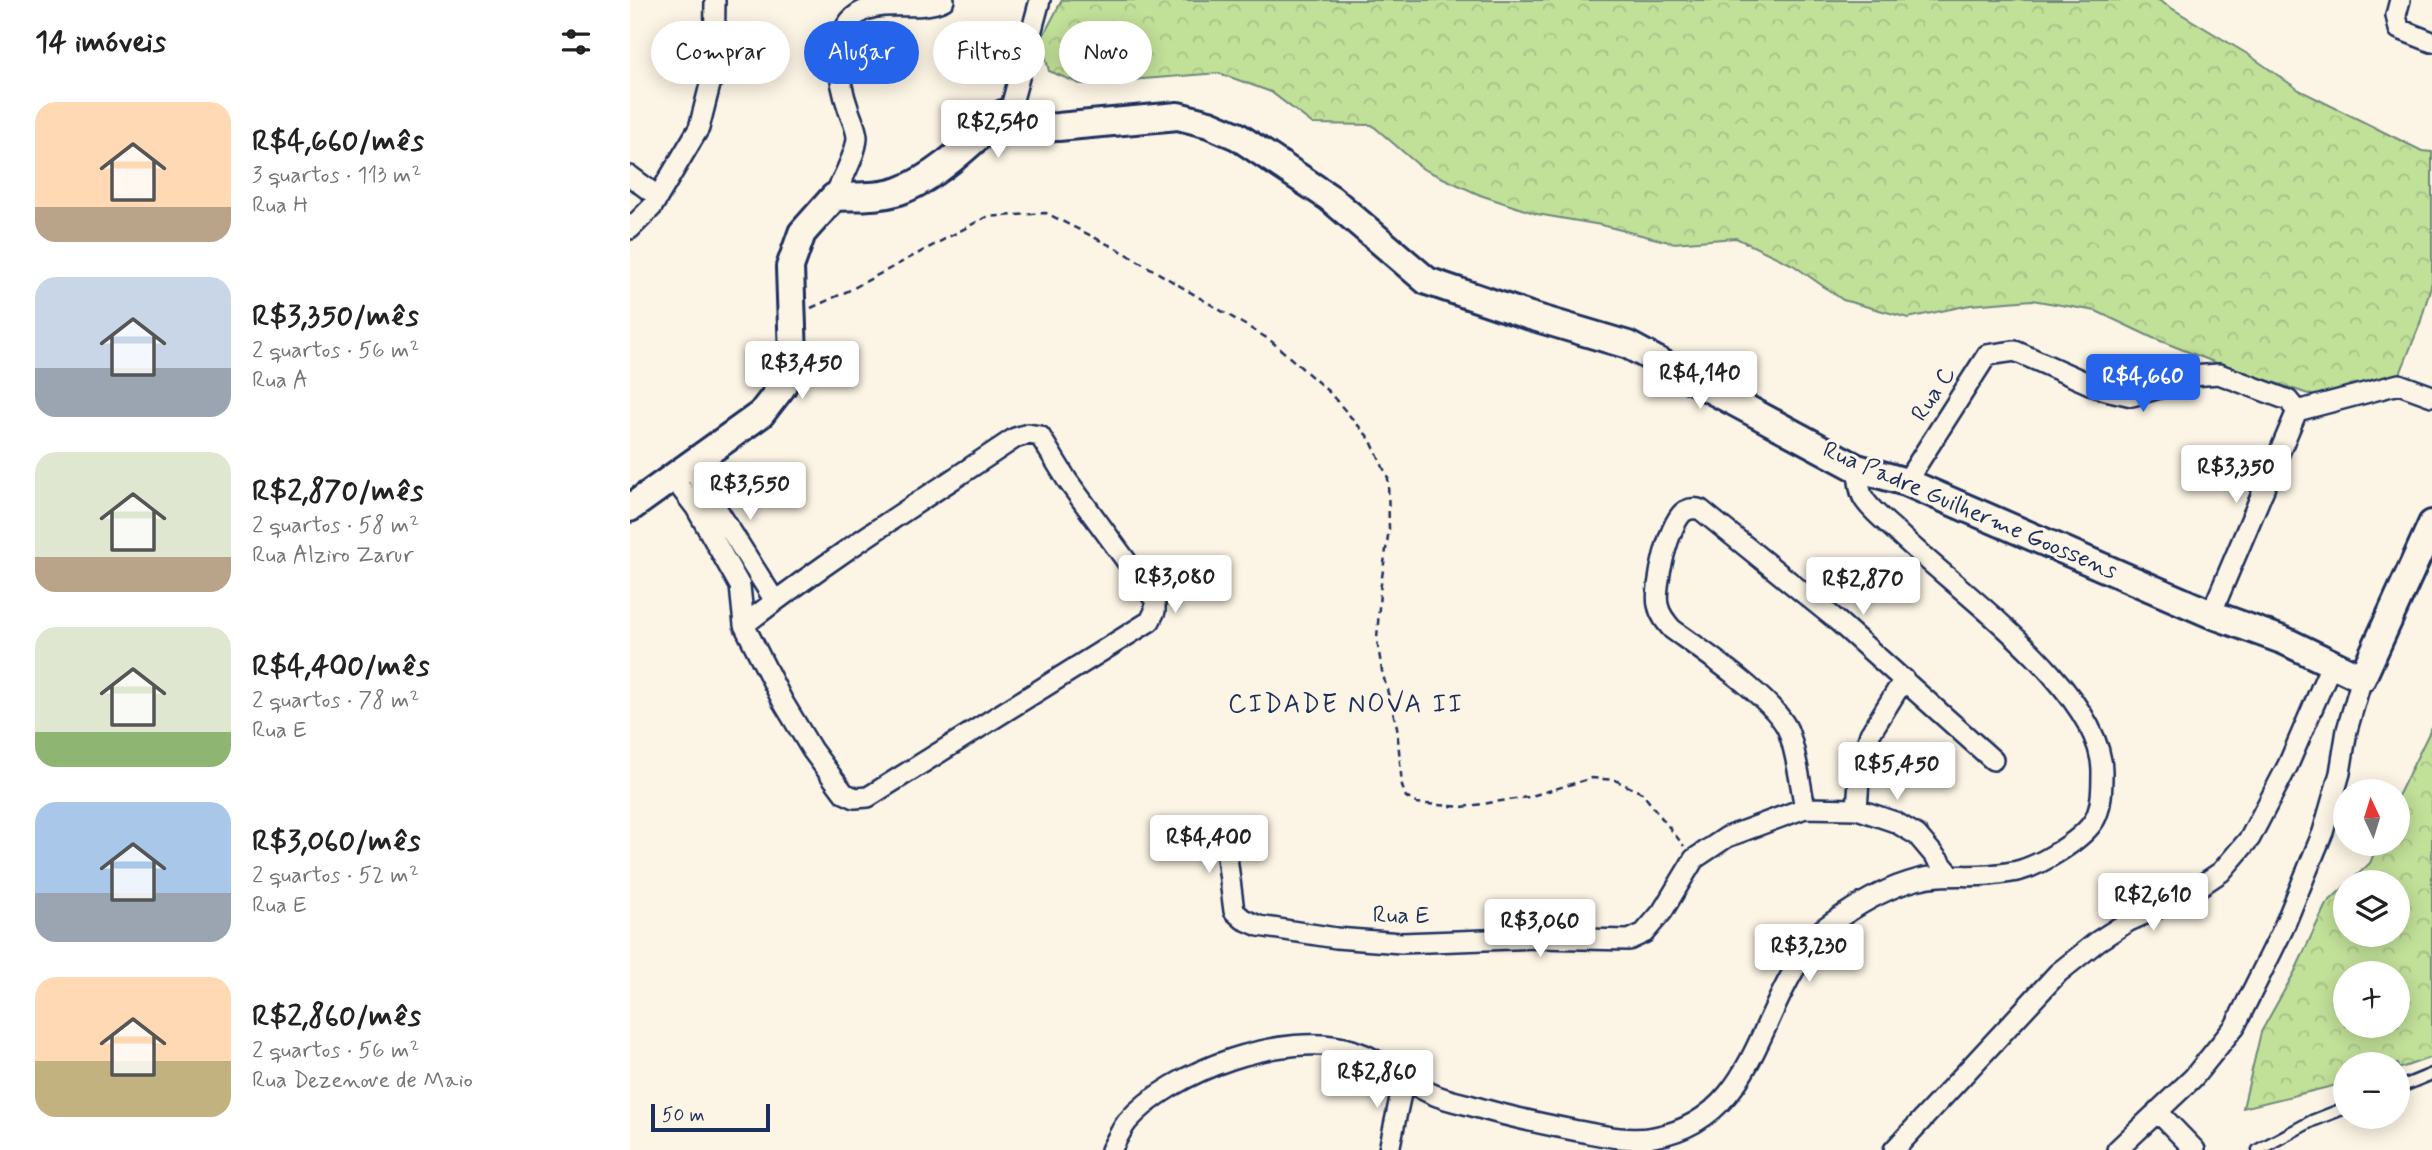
<!DOCTYPE html>
<html lang="pt">
<head>
<meta charset="utf-8">
<style>
  body { margin:0; font-family:Mynerve,sans-serif; background:#f6f6f6; color:#222; height:100vh; display:flex; flex-direction:column; font-size:26px; white-space:nowrap }
  * { box-sizing:border-box; margin:0 }
  p { font-size:23px; color:#767676 }
  .icon { flex:none; width:38px; height:38px; fill:none; stroke:currentColor; stroke-width:2; stroke-linecap:round; stroke-linejoin:round }
  .map { position:relative; flex:1; overflow:hidden }
  .details { display:flex; flex-direction:column; background:#fff; width:630px }
  .details>* { flex:none }
  .hud { position:absolute; left:21px; top:21px; width:665px; height:63px; display:flex; gap:14px }
  .needle { width:46px; rotate:356deg }
  .tools { position:absolute; left:1703px; top:779px; display:grid; gap:14px }
  .tools a { display:grid; place-items:center; width:77px; height:77px; border-radius:50%; background:#fff; box-shadow:0 4px 18px #0003; font-size:35px }
  .scale { position:absolute; left:21px; bottom:18px; width:119px; box-sizing:border-box; padding-left:7px; border:4px solid #1b2f5e; border-top:0; font-size:19px; line-height:24px; white-space:nowrap; color:#1b2f5e; -webkit-text-stroke:5px #fcf5e5; paint-order:stroke }
  .price { position:absolute; translate:-50% -60px; padding:0 16px; border-radius:7px; background:#fff; color:#222; font-size:23px; line-height:46px; filter:drop-shadow(0 2px 4px #0008) }
  .price::after { content:''; position:absolute; left:50%; top:42px; width:21px; height:16px; margin-left:-10px; background:inherit; clip-path:polygon(0 0,100% 0,50% 100%) }
  .price.current { background:#2563eb; color:#fff }
  ul { padding:0; list-style:none }
  li { display:flex; align-items:center; gap:21px; height:175px; padding:0 35px }
  li span { display:grid; place-items:center; flex:none; width:196px; height:140px; border-radius:21px; color:#555 }
  li>.icon { margin-inline-start:auto }
  span .icon { width:84px; height:84px; fill:#fffc; stroke-width:1 }
  li b { font-size:30px }
  h2 { display:flex; justify-content:space-between; align-items:center; height:84px; padding:0 35px; font-size:30px }
  .pill { padding:0 24px; border-radius:32px; background:#fff; box-shadow:0 4px 18px #0003; font-size:24px; line-height:63px }
  .pill.current { background:#2563eb; color:#fff }
  main { display:flex; flex:1; min-height:0 }
  .map>svg:first-child { display:block }
</style>
</head>
<body>
<main>
<section class="details">
<h2>14 imóveis<svg class="icon" aria-label="filters" viewBox="0 0 24 24"><path d="M4 7h16M4 17h16"/><circle cx="9" cy="7" r="2"/><circle cx="15" cy="17" r="2"/></svg></h2>
<ul>
<li><span style="background:linear-gradient(#ffd9b3 75%,#b9a48a 0)"><svg class="icon" aria-label="home" viewBox="0 0 24 24"><path d="M3 11l9-7 9 7M6 9v11h12V9"/></svg></span><div><b>R$4,660/mês</b><p>3 quartos · 113 m²</p><p>Rua H</p></div></li>
<li><span style="background:linear-gradient(#c9d6e8 65%,#9aa5b1 0)"><svg class="icon" aria-label="home" viewBox="0 0 24 24"><path d="M3 11l9-7 9 7M6 9v11h12V9"/></svg></span><div><b>R$3,350/mês</b><p>2 quartos · 56 m²</p><p>Rua A</p></div></li>
<li><span style="background:linear-gradient(#dfe7d0 75%,#b9a48a 0)"><svg class="icon" aria-label="home" viewBox="0 0 24 24"><path d="M3 11l9-7 9 7M6 9v11h12V9"/></svg></span><div><b>R$2,870/mês</b><p>2 quartos · 58 m²</p><p>Rua Alziro Zarur</p></div></li>
<li><span style="background:linear-gradient(#dfe7d0 75%,#8fb573 0)"><svg class="icon" aria-label="home" viewBox="0 0 24 24"><path d="M3 11l9-7 9 7M6 9v11h12V9"/></svg></span><div><b>R$4,400/mês</b><p>2 quartos · 78 m²</p><p>Rua E</p></div></li>
<li><span style="background:linear-gradient(#a9c7e8 65%,#9aa5b1 0)"><svg class="icon" aria-label="home" viewBox="0 0 24 24"><path d="M3 11l9-7 9 7M6 9v11h12V9"/></svg></span><div><b>R$3,060/mês</b><p>2 quartos · 52 m²</p><p>Rua E</p></div></li>
<li><span style="background:linear-gradient(#ffd9b3 60%,#c2b280 0)"><svg class="icon" aria-label="home" viewBox="0 0 24 24"><path d="M3 11l9-7 9 7M6 9v11h12V9"/></svg></span><div><b>R$2,860/mês</b><p>2 quartos · 56 m²</p><p>Rua Dezenove de Maio</p></div></li>
</ul>
</section>
<div class="map">
<svg width="1802" height="1150" viewBox="0 0 1802 1150">
  <defs>
    <pattern id="forest-crowns" width="20" height="18" patternUnits="userSpaceOnUse" patternTransform="scale(1.75)"><rect width="20" height="18" fill="#c1e098"/><path d="M2 6a3 3 0 1 1 6 0M12 15a3 3 0 1 1 6 0" fill="none" stroke="#a5c085"/></pattern>
  </defs>
  <rect width="100%" height="100%" fill="#fcf5e5"/>
  <filter id="ink" filterUnits="userSpaceOnUse"><feTurbulence type="fractalNoise" baseFrequency=".0143" numOctaves="2"/><feDisplacementMap in="SourceGraphic" scale="14" xChannelSelector="R" yChannelSelector="G"/><feConvolveMatrix kernelMatrix="1 2 1 2 8 2 1 2 1" color-interpolation-filters="sRGB"/></filter>
  <g filter="url(#ink)">
    <!-- forest -->
    <path fill="url(#forest-crowns)" stroke="#6e887b" stroke-width="2" fill-rule="evenodd" d="M432 0H1528L1619 55 1669 90 1792 151 1802 152V282L1790 324 1764 389 1702 402 1589 364 1523 338 1466 311 1402 300 1340 305 1278 318 1213 300 1163 265 1106 238 1043 243 971 225 907 214 850 195 793 169 742 125 683 124 641 92 589 73 450 84 419 71 411 40Z
      M1802 727V1057L1768 1069V1064H1715V1083L1613 1108 1631 1032 1664 973 1696 904 1715 886V934H1768V882H1720L1740 863 1748 844H1768V796ZM1715 973H1768V1026H1715Z"/>
    <g fill="none" stroke-linecap="round" stroke-linejoin="round">
      <!-- lane casing -->
      <g stroke="#1b2f5e" stroke-width="15">
        <path id="lane" d="M1768 1088 1802 1074
          M1628 1150 1682 1121 1715 1108"/>
      </g>
      <!-- street casing -->
      <g stroke="#1b2f5e" stroke-width="24">
        <path id="street" d="M1770 0 1766 15 1769 29 1802 42
          M381 107 410 0
          M0 176 27 196
          M204 197C211 181 227 153 227 137 226 127 222 120 219 111 208 80 198 26 235 10 261 0 289 12 314 0
          M0 229 22 207 69 128 84 69 85 0
          M1667 411 1769 384 1802 396
          M60 466 145 601
          M43 478 66 508 110 586 114 625 153 702 182 750 214 793 225 798 238 797 520 621 525 611V600L437 480 410 436 398 434 385 438C294 499 201 557 114 625
          M1276 482 1357 355 1385 351 1471 389 1502 396 1544 384 1562 376 1589 374 1658 400 1667 411
          M1581 614 1667 411
          M1175 808C1170 783 1167 756 1159 733 1149 702 1071 650 1042 629 1036 622 1030 615 1028 605 1024 587 1039 521 1055 511 1061 508 1066 508 1071 510L1203 617 1363 760
          M1227 809 1230 766 1240 734 1274 679
          M594 834 604 911 613 919 629 926 706 938 771 943 908 938 999 940 1014 933 1032 912 1064 859 1097 837 1175 808 1227 809 1265 822 1287 835 1320 874
          M1527 1111 1565 1150
          M481 1150C486 1141 491 1130 497 1122 542 1070 656 1030 722 1050 754 1060 771 1080 800 1093 812 1099 826 1102 839 1105 874 1116 908 1123 943 1130 970 1135 996 1142 1024 1137 1114 1121 1125 1036 1164 970 1169 961 1174 949 1180 941 1188 932 1202 922 1212 916 1234 901 1260 887 1286 880 1310 873 1334 877 1359 875 1369 874 1381 873 1391 870 1412 864 1454 839 1465 819 1472 806 1472 786 1472 771 1471 690 1325 589 1269 534 1259 524 1242 512 1234 499 1229 492 1229 477 1227 468
          M759 1150 774 1079
          M1264 1150 1428 973 1468 941 1499 921 1555 896 1591 872 1620 838 1658 765 1701 665
          M1487 1150 1563 1078 1605 1026 1653 929 1693 832 1710 773 1717 730 1732 678"/>
      </g>
      <!-- secondary casing -->
      <g stroke="#1b2f5e" stroke-width="32">
        <path id="secondary" d="M388 128 428 127 548 116 579 124 607 136 700 198 797 281 897 315 998 345 1227 468 1276 482 1581 614 1655 641 1732 678 1802 524
          M0 508 131 414 152 387 163 358 160 267 172 233 204 197C225 196 248 198 269 191 306 178 344 140 373 114"/>
      </g>
      <!-- path -->
      <path stroke="#1b2f5e" stroke-width="2.5" stroke-dasharray="7 5" stroke-linecap="butt" d="M181 308 218 291 356 217 416 213 495 253 640 340 699 392 740 439 758 478 759 529 750 591 747 640 752 671 767 727 772 786 776 797 786 803 832 807 898 797 962 778 985 780 1012 793 1054 846"/>
      <!-- lane -->
      <use href="#lane" stroke="#fcf5e5" stroke-width="10"/>
      <!-- street -->
      <use href="#street" stroke="#fcf5e5" stroke-width="19"/>
      <!-- secondary -->
      <use href="#secondary" stroke="#fcf5e5" stroke-width="26"/>
    </g>
  </g>
  <g text-anchor="middle" dominant-baseline="central" stroke-width="6" stroke-linejoin="round" paint-order="stroke">
    <!-- street labels -->
    <g font-size="24" fill="#1b2f5e" stroke="#fcf5e5">
      <text transform="translate(1304 394) rotate(-57)">Rua C</text>
      <text transform="translate(1340 511) rotate(23)">Rua Padre Guilherme Goossens</text>
      <text transform="translate(771 916) rotate(1)">Rua E</text>
    </g>
    <!-- neighbourhood labels -->
    <g font-size="26" letter-spacing="2" fill="#1b2f5e" stroke="#fcf5e5">
      <text x="716" y="705">CIDADE NOVA II</text>
    </g>
  </g>
</svg>
<div class="tools">
<a><svg class="needle" viewBox="-14 -14 28 28"><path d="M0-13l5 13h-10z" fill="#e53935"/><path d="M0 13l5-13h-10z" fill="#767676"/></svg></a>
<a><svg class="icon" aria-label="layers" viewBox="0 0 24 24"><path d="M12 4l9 5-9 5-9-5zM3 14l9 5 9-5"/></svg></a>
<a>+</a>
<a>−</a>
</div>
<div class="scale">50 m</div>
<b class="price" style="left:368px;top:160px">R$2,540</b>
<b class="price" style="left:172px;top:401px">R$3,450</b>
<b class="price" style="left:1070px;top:411px">R$4,140</b>
<b class="price current" style="left:1513px;top:414px">R$4,660</b>
<b class="price" style="left:1606px;top:505px">R$3,350</b>
<b class="price" style="left:120px;top:522px">R$3,550</b>
<b class="price" style="left:545px;top:615px">R$3,080</b>
<b class="price" style="left:1233px;top:617px">R$2,870</b>
<b class="price" style="left:1267px;top:802px">R$5,450</b>
<b class="price" style="left:579px;top:875px">R$4,400</b>
<b class="price" style="left:1523px;top:933px">R$2,610</b>
<b class="price" style="left:910px;top:959px">R$3,060</b>
<b class="price" style="left:1179px;top:984px">R$3,230</b>
<b class="price" style="left:747px;top:1110px">R$2,860</b>
<div class="hud">
<a class="pill">Comprar</a>
<a class="pill current">Alugar</a>
<a class="pill">Filtros</a>
<a class="pill">Novo</a>
</div>
</div>
</main>
</body>
</html>
